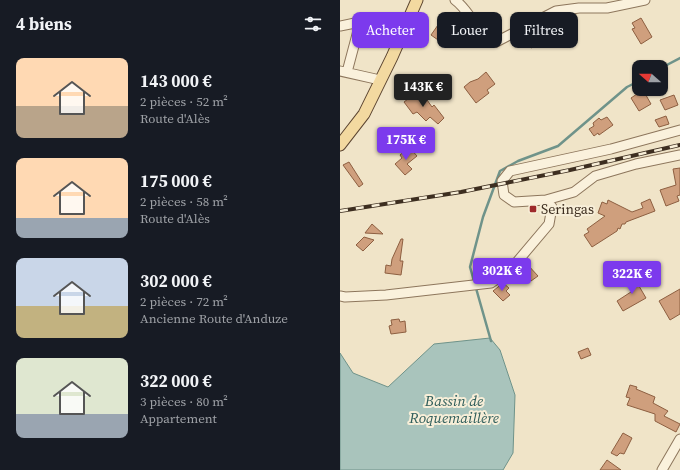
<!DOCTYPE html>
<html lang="fr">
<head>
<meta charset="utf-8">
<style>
  body { margin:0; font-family:"Source Serif 4",serif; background:#242831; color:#f1f3f6; height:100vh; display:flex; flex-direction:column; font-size:15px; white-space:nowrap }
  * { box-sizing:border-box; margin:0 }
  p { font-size:13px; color:#9ea1a6 }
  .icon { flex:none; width:22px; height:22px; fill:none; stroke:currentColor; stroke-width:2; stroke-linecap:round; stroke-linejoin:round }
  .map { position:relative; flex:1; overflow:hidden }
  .sheet { display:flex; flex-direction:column; background:#171b24; width:340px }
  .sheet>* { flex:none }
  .hud { position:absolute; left:12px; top:12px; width:268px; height:36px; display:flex; gap:8px }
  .needle { width:26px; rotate:291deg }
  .buttons { position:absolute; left:292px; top:60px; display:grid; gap:8px }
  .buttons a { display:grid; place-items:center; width:36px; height:36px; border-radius:8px; background:#171b24; box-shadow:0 1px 3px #0004; font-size:20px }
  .price { position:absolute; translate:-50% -34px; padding:0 9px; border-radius:4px; background:#7c3aed; color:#fff; font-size:13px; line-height:26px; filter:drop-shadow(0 1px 2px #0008) }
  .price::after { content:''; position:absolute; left:50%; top:24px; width:12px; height:9px; margin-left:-6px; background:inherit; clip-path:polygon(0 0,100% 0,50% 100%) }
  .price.selected { background:#222; color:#fff }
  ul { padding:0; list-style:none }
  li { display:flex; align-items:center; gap:12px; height:100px; padding:0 16px }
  li span { display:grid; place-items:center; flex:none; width:112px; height:80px; border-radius:8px; color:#555 }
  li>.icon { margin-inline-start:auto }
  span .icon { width:48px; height:48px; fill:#fffc; stroke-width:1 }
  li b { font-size:17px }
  h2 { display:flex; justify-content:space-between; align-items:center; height:48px; padding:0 16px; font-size:17px }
  .chip { padding:0 14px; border-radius:8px; background:#171b24; box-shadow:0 1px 3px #0004; font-size:14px; line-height:36px }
  .chip.selected { background:#7c3aed; color:#fff }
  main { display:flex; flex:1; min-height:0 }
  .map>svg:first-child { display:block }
</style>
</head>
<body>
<main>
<section class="sheet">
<h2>4 biens<svg class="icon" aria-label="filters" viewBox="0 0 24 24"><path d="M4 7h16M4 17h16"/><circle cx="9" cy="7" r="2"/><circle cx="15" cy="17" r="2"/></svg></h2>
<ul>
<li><span style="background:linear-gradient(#ffd9b3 60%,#b9a48a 0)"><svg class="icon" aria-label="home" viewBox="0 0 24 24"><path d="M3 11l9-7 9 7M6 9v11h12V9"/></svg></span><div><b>143 000 €</b><p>2 pièces · 52 m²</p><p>Route d'Alès</p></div></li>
<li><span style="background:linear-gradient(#ffd9b3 75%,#9aa5b1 0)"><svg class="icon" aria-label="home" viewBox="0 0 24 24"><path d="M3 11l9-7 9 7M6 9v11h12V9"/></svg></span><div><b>175 000 €</b><p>2 pièces · 58 m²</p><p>Route d'Alès</p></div></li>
<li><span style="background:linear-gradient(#c9d6e8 60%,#c2b280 0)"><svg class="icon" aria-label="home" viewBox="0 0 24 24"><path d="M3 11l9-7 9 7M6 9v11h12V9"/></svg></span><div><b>302 000 €</b><p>2 pièces · 72 m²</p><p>Ancienne Route d'Anduze</p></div></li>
<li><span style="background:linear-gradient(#dfe7d0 70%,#9aa5b1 0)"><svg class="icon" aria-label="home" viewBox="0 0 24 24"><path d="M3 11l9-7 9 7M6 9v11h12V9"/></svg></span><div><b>322 000 €</b><p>3 pièces · 80 m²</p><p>Appartement</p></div></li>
</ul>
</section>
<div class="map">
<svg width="340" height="470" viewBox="0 0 340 470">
  <rect width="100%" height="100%" fill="#f0e4c8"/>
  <!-- water -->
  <path fill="#a9c4bc" stroke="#6f938a" d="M150 338 160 350 175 395 173 453 163 470H0V353L13 373 48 387 94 344Z"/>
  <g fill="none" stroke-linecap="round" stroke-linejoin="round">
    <!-- stream -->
    <path stroke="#6f938a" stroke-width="2.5" d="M321 68 340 58
      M151 341 130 267 143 217 160 171 178 161 218 146 287 87 299 81"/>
  </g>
  <!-- building -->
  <path fill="#cf9f7d" stroke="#8d5f41" d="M301 18 312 37 301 44 292 29 295 28 292 23Z
    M39 20 47 29 29 45 23 37Z
    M108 22 119 29 108 47 91 35 98 25 104 29Z
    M207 28 212 37 191 48 185 40Z
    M146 72 155 84 147 90 149 93 136 103 124 87 130 82 138 79Z
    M80 90 92 107 94 105 104 118 98 124 90 117 86 121 77 112 73 114 64 102Z
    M303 90 311 104 299 111 291 98Z
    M334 95 338 105 325 110 320 100Z
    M326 116 329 124 319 127 315 120Z
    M267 117 273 125 259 135 258 133 254 136 249 129 254 126 253 123 259 118 261 120Z
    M69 147 77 156 67 164 72 169 65 175 55 164 62 158 60 155Z
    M9 162 23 184 19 187 3 165Z
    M340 168V195L337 196 339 201 326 206 320 190 336 185 333 169Z
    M310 199 315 211 286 222 285 224H282L280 229 278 228 277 231 252 247 244 235 249 232 247 229 265 216 258 213 262 202 267 204 268 200 292 212 303 208 301 203Z
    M32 224 43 234 25 233Z
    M24 237 34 240 23 251 16 245Z
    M61 239H63L60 261H63L61 275 45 273 46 265 51 266 52 259Z
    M187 264 198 276 191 281 180 269Z
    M292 274 306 298 283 311 277 301 294 290 287 277Z
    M163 283 169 288 166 291 170 295 163 301 153 291Z
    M340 289V314L330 320 319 301Z
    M59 319 60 322 65 321 66 332 51 334 49 326 52 325 51 320Z
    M248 348 251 355 241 359 238 352Z
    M290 385 297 387 296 389 315 397 313 403 328 411 324 416 340 424 336 432 315 421V414L287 405 290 398 286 397Z
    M283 433 292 438 284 454 280 453 277 456 271 453Z
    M267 460 281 470H260Z"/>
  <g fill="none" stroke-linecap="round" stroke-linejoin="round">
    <!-- minor casing -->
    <g stroke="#8d765c" stroke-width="11">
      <path id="minor" d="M115 0C131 11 137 36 156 42L216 11 239 8H267L305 0
        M0 26 15 23 19 27 7 72
        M0 71 40 80
        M340 130 271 149 170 171 162 181 164 195 174 202 206 200 234 192 255 176 296 164 340 155
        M0 296 5 297 46 295 151 283 171 269 209 224 212 207 206 200
        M322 470 340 439"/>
    </g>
    <!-- major casing -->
    <g stroke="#5b4430" stroke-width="13">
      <path id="major" d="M0 145 24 114 52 57 77 0"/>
    </g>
    <!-- minor -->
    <use href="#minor" stroke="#faf1dc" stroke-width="9"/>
    <!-- major -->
    <use href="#major" stroke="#f3d9a0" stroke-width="11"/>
    <!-- rail casing -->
    <g stroke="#3d2e20" stroke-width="4">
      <path id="rail" d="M0 211 121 192 230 170 340 145"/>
    </g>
    <!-- rail -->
    <use href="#rail" stroke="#f7eed8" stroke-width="2.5" stroke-dasharray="8" stroke-linecap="butt"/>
  </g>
  <!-- markers -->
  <rect fill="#9e2a2b" stroke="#f7eed8" stroke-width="1.5" x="189" y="205" width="8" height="8" rx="2"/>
  <g text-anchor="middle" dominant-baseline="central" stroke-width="4" stroke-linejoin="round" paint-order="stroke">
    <!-- poi labels -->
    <g font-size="14" fill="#3d2e20" stroke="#f7eed8" text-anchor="start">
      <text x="201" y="209">Seringas</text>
    </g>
    <!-- water labels -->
    <g font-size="15" font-style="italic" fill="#2f5d5a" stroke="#f7eed8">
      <text x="114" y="400">Bassin de<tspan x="114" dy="17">Roquemaillère</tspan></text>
    </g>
  </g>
</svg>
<div class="buttons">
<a><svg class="needle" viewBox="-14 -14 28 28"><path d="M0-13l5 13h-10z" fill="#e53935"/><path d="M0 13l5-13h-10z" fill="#9ea1a6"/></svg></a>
</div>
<b class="price selected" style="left:83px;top:108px">143K €</b>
<b class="price" style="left:66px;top:161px">175K €</b>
<b class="price" style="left:162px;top:292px">302K €</b>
<b class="price" style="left:292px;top:295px">322K €</b>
<div class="hud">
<a class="chip selected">Acheter</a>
<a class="chip">Louer</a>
<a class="chip">Filtres</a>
</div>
</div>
</main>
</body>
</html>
